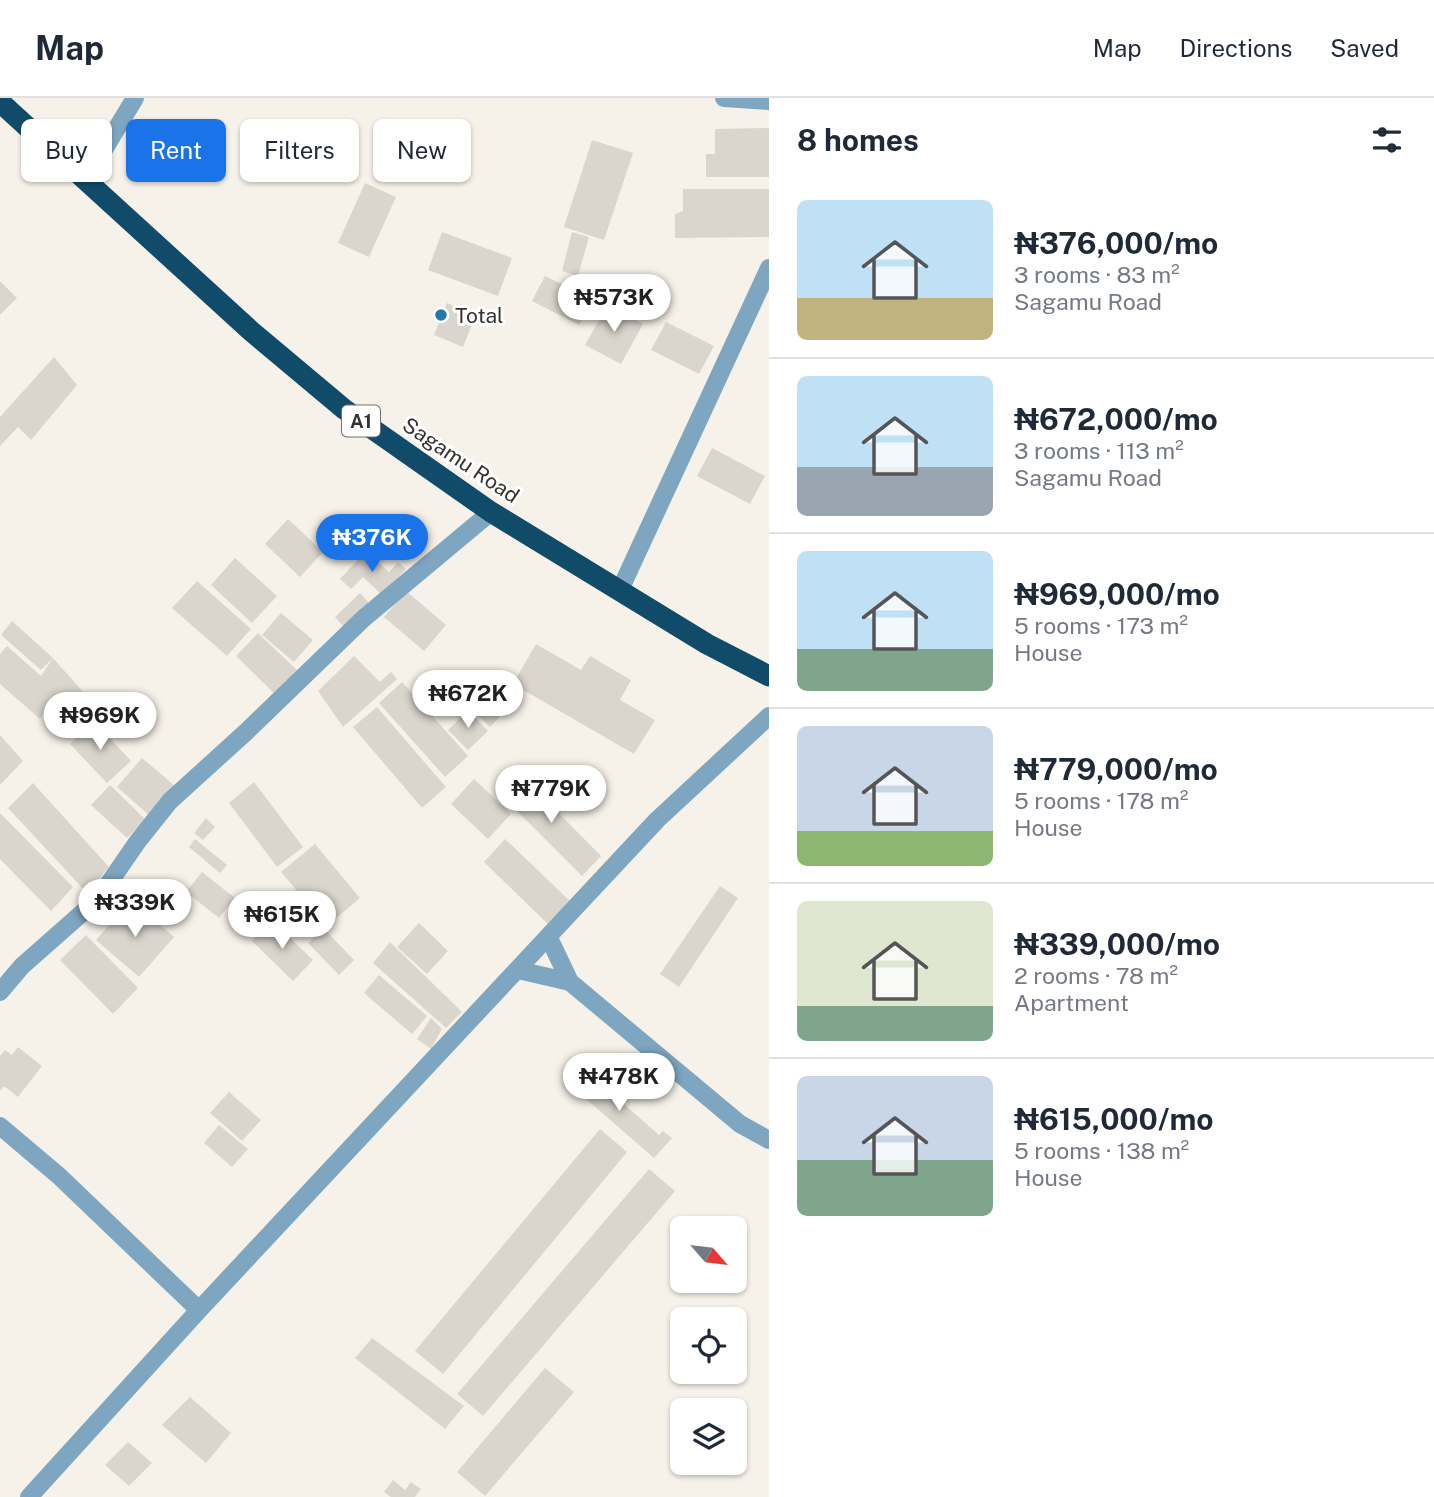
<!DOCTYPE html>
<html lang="en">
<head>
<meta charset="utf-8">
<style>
  body { margin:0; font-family:"Public Sans",sans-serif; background:#f6f6f7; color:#1f2937; height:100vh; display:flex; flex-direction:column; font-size:26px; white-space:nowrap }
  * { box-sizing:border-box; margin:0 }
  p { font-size:23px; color:#747a83 }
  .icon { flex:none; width:38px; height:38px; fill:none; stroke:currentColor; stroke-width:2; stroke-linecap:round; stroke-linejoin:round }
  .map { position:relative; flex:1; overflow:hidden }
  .side { display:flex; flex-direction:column; background:#fff; width:665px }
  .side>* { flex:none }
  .top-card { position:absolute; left:21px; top:21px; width:642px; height:63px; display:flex; gap:14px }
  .needle { width:46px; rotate:118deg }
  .buttons { position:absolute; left:670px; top:1118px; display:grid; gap:14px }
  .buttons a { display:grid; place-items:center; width:77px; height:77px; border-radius:10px; background:#fff; box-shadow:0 2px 5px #0004; font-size:35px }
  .price { position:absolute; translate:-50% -60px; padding:0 16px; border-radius:24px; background:#fff; color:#222; font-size:23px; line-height:46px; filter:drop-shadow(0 2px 4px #0008) }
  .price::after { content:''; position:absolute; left:50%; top:42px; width:21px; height:16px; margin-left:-10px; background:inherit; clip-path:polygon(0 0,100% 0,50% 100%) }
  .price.on { background:#1a73e8; color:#fff }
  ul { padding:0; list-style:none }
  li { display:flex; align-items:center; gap:21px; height:175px; padding:0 28px }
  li+li { border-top:2px solid #e0e1e3 }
  li span { display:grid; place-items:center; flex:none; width:196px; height:140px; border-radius:10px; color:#555 }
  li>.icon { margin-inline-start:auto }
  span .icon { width:84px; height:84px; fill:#fffc; stroke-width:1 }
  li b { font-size:30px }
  h2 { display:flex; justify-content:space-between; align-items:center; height:84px; padding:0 28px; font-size:30px }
  .tag { padding:0 24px; border-radius:10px; background:#fff; box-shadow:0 2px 5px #0004; font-size:24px; line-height:63px }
  .tag.on { background:#1a73e8; color:#fff }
  header { display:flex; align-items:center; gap:42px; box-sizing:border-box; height:98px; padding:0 35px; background:#fff; border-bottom:2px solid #e0e1e3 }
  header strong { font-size:33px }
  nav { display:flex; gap:38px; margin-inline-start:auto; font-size:24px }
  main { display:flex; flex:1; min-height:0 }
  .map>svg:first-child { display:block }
</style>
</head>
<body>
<header>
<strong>Map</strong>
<nav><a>Map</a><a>Directions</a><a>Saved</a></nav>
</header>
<main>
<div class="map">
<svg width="769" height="1399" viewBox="0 0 769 1399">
  <rect width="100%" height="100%" fill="#f7f2e9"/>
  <!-- building -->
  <path fill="#dad6cd" d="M769 30V79H706V56H715V31Z
    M592 42 633 55 604 142 564 129Z
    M365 85 396 99 369 159 338 145Z
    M683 91H769V139L675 140V116L683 113Z
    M442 134 512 160 498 198 428 172Z
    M572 134 589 139 578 178 562 173Z
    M545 178 592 201 579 227 532 203Z
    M0 183 17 200 0 217Z
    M447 205 476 216 463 249 434 237Z
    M608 206 643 226 621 266 585 247Z
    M666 224 714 248 699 276 651 252Z
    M54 259 77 287 31 342 18 329 0 348V319Z
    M712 350 765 378 750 406 697 378Z
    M288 421 323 454 300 479 265 446Z
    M366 453 389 474 398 464 406 471 382 497 363 479 351 491 340 481Z
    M235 460 277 498 252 525 211 487Z
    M197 483 251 531 227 558 172 510Z
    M406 493 446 527 424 553 384 519Z
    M360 495 371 507 346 531 335 519Z
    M281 515 313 542 294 564 262 537Z
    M12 523 53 560 41 572 1 537Z
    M258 535 301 576 278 599 236 558Z
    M536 546 581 572 590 558 631 582 620 602 655 622 634 656 513 586Z
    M7 548 41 578 53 560 100 613 79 628 60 596 40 621 0 586V556Z
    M354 558 380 584 391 574 397 581 343 629 318 593Z
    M493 573 509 589 504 594 514 603 490 629 464 604Z
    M402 584 468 658 445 679 379 605Z
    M377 609 446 689 422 710 353 629Z
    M468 613 488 633 468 652 448 632Z
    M94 623 131 663 107 685 70 646Z
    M0 637 23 663 0 687Z
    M142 660 175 688 150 718 117 689Z
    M520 676 601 758 582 778 500 696Z
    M474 681 511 716 488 741 451 706Z
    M254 684 303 749 277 769 229 705Z
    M33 685 109 769 87 795 8 710Z
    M110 687 145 721 127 740 91 707Z
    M0 715 73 789 51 813 0 761Z
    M206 720 215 729 203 742 194 735Z
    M195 741 227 767 220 775 189 749Z
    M505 741 571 804 549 827 484 764Z
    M315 746 360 800 327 828 281 774Z
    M202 774 235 800 219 820 186 794Z
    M720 788 738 800 679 889 660 876Z
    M288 794 319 825 304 840 273 809Z
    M131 802 174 839 139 879 96 842Z
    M157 803 174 816 167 825 150 812Z
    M271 822 313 862 293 883 252 843Z
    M419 825 448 853 427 876 397 849Z
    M323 830 354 862 339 877 308 845Z
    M86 837 138 890 113 916 60 862Z
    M390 844 462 914 446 930 373 865Z
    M379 877 427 918 412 936 364 895Z
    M431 920 442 931 431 951 417 941Z
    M18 949 42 968 18 999 4 988 0 993V958L5 952 12 957Z
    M588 966 599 975 594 980 659 1037 663 1033 672 1040 654 1060 570 987Z
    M229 994 261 1022 242 1043 210 1015Z
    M219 1027 248 1051 232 1069 204 1045Z
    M600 1031 627 1054 443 1276 415 1253Z
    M649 1071 675 1093 483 1318 457 1296Z
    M372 1240 464 1308 445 1331 355 1260Z
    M545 1270 574 1294 485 1398 457 1374Z
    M190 1299 231 1335 206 1365 162 1327Z
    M128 1344 152 1365 129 1388 105 1367Z
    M393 1382 405 1392 411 1384 421 1391 415 1399H391L384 1394Z"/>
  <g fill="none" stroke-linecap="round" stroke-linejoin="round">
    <!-- street -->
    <path stroke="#7ea6c1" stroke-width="18" d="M724 0 769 3
      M85 83 135 0
      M620 492 769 170
      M549 840 570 884 740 1026 769 1042
      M518 872 570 884
      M0 894 22 868 98 801 138 743 170 703 246 634 364 520 491 414
      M0 1028 58 1077 199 1212
      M29 1399 199 1212 657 722 769 618"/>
    <!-- highway -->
    <path stroke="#114b6a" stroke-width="21" d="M0 4 251 233 344 311 491 414 707 546 769 578"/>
  </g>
  <!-- markers -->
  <circle fill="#2179a8" stroke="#fff" stroke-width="2.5" cx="441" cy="217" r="7"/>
  <g text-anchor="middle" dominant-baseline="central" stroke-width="6" stroke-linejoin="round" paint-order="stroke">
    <!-- shield labels -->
    <rect fill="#fff" stroke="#71706d" stroke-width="2" x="342" y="307.5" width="38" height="31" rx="5"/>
    <g font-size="19" font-weight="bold" fill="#34332f">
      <text x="361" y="323">A1</text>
    </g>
    <!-- poi labels -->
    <g font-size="21" fill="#34332f" stroke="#fff" text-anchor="start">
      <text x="455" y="217">Total</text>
    </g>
    <!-- street labels -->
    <g font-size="21" fill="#34332f" stroke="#fff">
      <text transform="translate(461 362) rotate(34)">Sagamu Road</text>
    </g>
  </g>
</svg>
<div class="buttons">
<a><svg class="needle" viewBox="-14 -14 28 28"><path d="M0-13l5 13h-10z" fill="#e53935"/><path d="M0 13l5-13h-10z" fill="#747a83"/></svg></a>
<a><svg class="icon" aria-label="locate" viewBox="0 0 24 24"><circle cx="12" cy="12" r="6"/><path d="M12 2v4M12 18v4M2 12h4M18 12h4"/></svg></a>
<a><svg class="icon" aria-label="layers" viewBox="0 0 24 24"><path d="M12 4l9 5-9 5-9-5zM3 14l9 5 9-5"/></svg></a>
</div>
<b class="price" style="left:614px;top:236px">₦573K</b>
<b class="price on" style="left:372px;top:476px">₦376K</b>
<b class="price" style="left:468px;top:632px">₦672K</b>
<b class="price" style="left:100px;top:654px">₦969K</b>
<b class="price" style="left:551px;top:727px">₦779K</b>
<b class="price" style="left:135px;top:841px">₦339K</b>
<b class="price" style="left:282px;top:853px">₦615K</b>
<b class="price" style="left:619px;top:1015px">₦478K</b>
<div class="top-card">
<a class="tag">Buy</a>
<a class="tag on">Rent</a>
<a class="tag">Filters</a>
<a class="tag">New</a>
</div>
</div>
<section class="side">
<h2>8 homes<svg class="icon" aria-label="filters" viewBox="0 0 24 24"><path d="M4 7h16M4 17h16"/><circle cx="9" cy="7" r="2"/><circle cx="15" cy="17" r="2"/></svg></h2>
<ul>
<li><span style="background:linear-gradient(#bfe0f5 70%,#c2b280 0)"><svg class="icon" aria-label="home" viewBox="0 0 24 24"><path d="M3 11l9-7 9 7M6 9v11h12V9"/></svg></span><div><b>₦376,000/mo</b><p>3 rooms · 83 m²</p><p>Sagamu Road</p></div></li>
<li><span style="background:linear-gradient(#bfe0f5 65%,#9aa5b1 0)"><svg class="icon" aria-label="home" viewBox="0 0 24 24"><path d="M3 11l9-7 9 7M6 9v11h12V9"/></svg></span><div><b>₦672,000/mo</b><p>3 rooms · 113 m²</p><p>Sagamu Road</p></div></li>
<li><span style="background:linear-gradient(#bfe0f5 70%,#7fa58c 0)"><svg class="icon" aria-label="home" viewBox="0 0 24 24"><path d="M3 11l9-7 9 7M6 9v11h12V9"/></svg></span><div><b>₦969,000/mo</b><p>5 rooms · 173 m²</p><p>House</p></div></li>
<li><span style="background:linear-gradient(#c9d6e8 75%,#8fb573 0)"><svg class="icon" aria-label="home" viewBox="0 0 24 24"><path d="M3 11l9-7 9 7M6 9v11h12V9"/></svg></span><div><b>₦779,000/mo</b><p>5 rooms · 178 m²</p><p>House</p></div></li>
<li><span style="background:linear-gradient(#dfe7d0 75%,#7fa58c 0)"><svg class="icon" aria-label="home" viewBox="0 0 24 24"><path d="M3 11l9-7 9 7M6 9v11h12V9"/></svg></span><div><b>₦339,000/mo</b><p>2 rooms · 78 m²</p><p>Apartment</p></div></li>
<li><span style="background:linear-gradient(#c9d6e8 60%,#7fa58c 0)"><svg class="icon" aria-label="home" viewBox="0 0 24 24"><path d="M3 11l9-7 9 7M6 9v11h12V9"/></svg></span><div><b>₦615,000/mo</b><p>5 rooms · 138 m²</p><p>House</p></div></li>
</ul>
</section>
</main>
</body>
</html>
